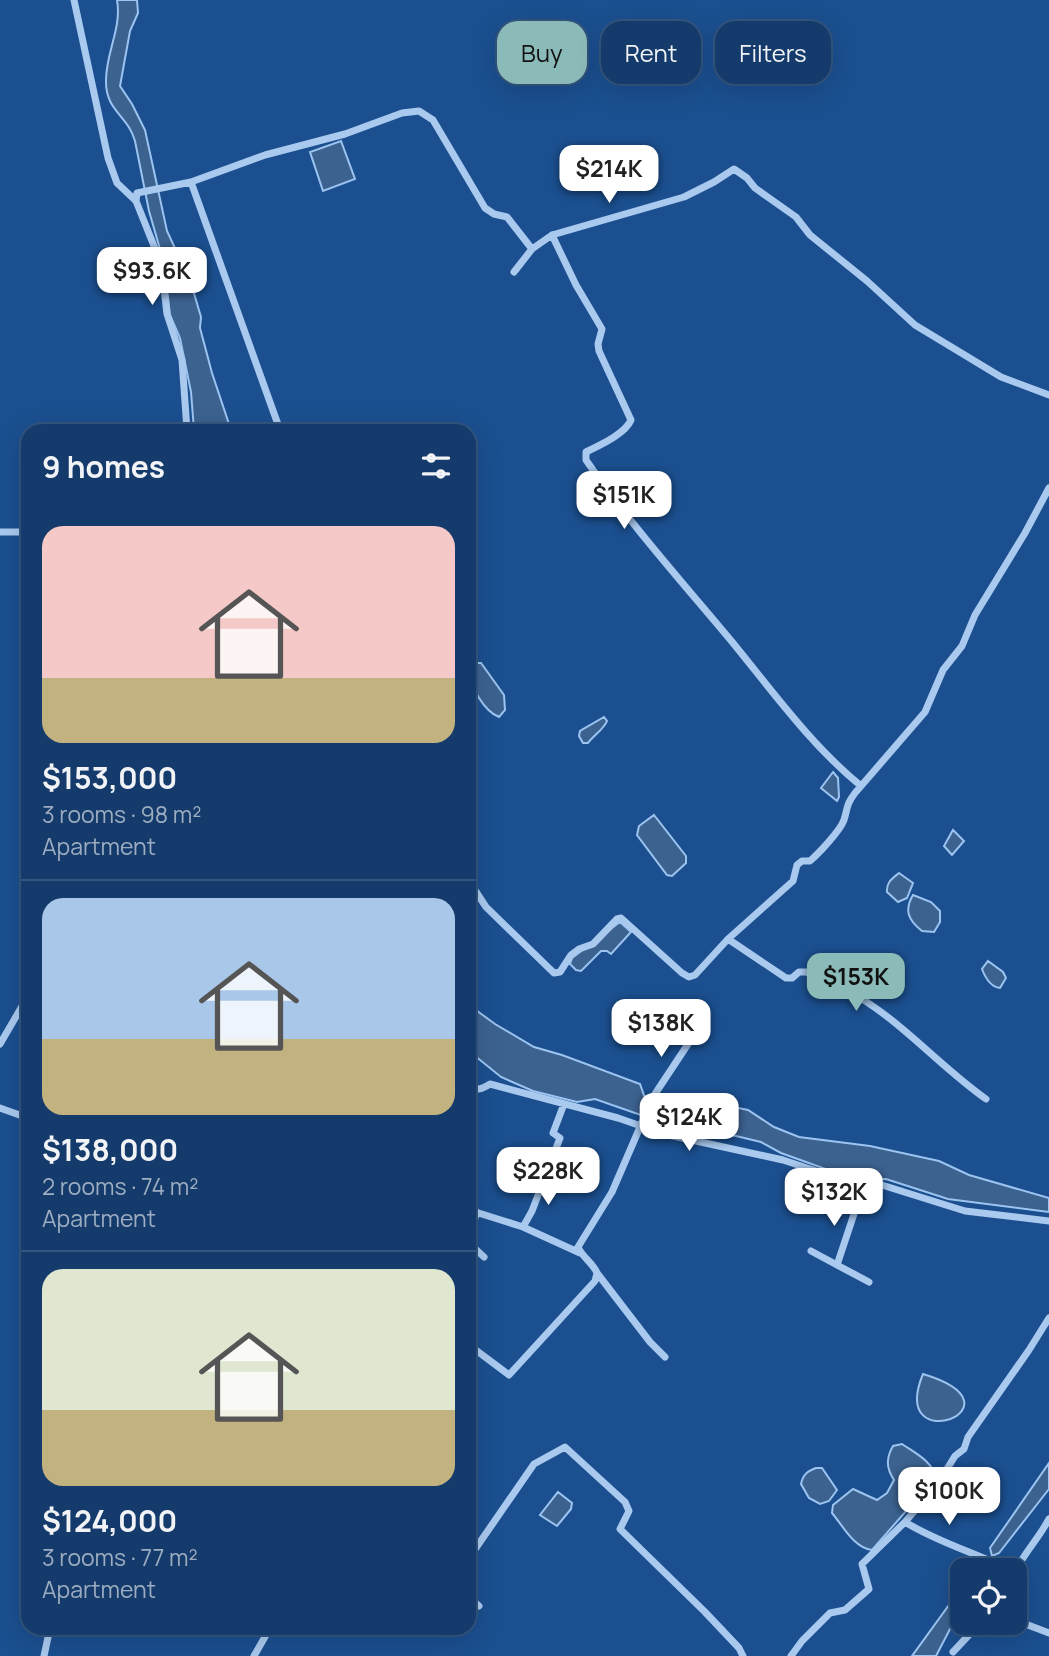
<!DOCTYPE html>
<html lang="en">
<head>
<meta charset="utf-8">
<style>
  body { margin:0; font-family:Manrope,sans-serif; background:#214673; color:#f1f3f6; height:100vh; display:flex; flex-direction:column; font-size:26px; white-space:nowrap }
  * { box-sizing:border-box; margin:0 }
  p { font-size:23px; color:#9dadc1 }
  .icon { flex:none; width:38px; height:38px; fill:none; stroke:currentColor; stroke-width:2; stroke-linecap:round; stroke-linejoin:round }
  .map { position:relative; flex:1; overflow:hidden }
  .drawer { position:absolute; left:21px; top:424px; width:455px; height:1211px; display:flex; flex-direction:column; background:#143b6b; border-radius:21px; box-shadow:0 7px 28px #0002,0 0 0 2px #33557e }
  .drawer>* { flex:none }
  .banner { position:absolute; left:497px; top:21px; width:446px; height:63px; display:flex; gap:14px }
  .controls { position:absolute; left:950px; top:1558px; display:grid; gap:14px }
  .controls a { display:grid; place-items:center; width:77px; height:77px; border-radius:14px; background:#143b6b; box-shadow:0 7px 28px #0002,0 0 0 2px #33557e; font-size:35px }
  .price { position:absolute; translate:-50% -60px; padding:0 16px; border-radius:14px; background:#fff; color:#222; font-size:23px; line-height:46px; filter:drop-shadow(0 2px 4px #0008) }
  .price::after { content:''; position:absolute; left:50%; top:42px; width:21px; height:16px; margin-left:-10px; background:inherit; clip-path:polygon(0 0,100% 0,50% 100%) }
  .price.on { background:#8bbbb9; color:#111 }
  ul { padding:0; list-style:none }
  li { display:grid; align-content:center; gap:14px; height:371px; padding:0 21px }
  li+li { border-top:2px solid #33557e }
  li span { display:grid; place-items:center; height:217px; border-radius:21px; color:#555 }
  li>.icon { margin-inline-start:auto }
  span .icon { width:126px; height:126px; fill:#fffc; stroke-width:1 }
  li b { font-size:30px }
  h2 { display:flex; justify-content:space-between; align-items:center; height:84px; padding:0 21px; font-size:30px }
  .pill { padding:0 24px; border-radius:21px; background:#143b6b; box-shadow:0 7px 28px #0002,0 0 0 2px #33557e; font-size:24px; line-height:63px }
  .pill.on { background:#8bbbb9; color:#111 }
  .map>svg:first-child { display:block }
</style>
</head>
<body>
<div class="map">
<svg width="1049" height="1656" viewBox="0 0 1049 1656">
  <rect width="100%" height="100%" fill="#1b4f8f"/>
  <!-- water -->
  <path fill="#3c6290" stroke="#9cc4f0" stroke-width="2" d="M117 0H137L138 13 130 31 120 86 132 104 145 130 167 231 191 283 201 317 200 328 212 373 231 430H194L191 392 180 338 170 315 164 263 149 211 135 141C128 115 105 111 106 80 106 52 122 28 117 0Z
    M341 141 355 179 323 191 310 152Z
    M476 663H481L504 695 505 710 499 717C484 711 471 688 469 671Z
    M604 717 607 721C604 729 594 735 588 743H583L579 736 580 731Z
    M833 772 838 778 839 797 837 801 821 788Z
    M654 815 686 856V863L672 876 667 875 637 835 639 826Z
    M953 830 964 841 952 855 944 846Z
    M899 873 913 883 907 898 898 902 887 892C886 882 893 878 899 873Z
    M913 895 931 902 940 911V922L934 932 922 931C908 920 904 910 913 895Z
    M620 922 631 932 611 954 607 951H601L581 971 576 970 570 964 572 958Z
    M988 961 1003 972 1006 978 1000 988C991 987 985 977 982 969Z
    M469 1005 495 1024 534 1047 562 1055 640 1084 645 1098 663 1107 678 1110 704 1101 748 1110 774 1127 799 1137 870 1146 939 1161 969 1175 1049 1198V1212L948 1199 886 1179 856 1180 781 1153 761 1142 736 1136 678 1128 595 1099 577 1102 533 1091 501 1077 469 1051Z
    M923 1374C1032 1407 887 1461 923 1374Z
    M902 1444C915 1453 934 1462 935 1478L872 1550C854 1548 843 1526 832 1513L833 1505 853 1489 877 1500 887 1493 894 1480C886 1468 886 1458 893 1446Z
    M1049 1463V1489L999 1553 992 1556 990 1548Z
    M816 1468H822L837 1490 829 1501 820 1504 809 1498 801 1484C803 1474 808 1471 816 1468Z
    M558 1492 572 1503 571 1509 557 1526 540 1515Z
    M962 1587V1606L936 1656H912Z"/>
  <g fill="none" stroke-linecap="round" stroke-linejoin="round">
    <!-- minor -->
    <path stroke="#a9c9ee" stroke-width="7" d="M74 0 108 158 117 183 136 201
      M191 182 280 430
      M552 235 576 285 602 329 598 344 599 351 631 420C625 434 600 445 586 452V460C630 524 683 583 733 643 773 692 812 746 861 786
      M514 272 532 249
      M187 430 182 360 167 314 162 272 156 251 136 201 137 193 191 182 265 155 345 134 402 113 419 111 433 120 485 208 494 214 507 217 532 249 552 235 684 197 714 182 734 169 747 178 755 188 796 217 810 235 867 281 915 325 1001 377 1049 395
      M0 532H28
      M469 881 486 907 554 973 560 972 571 955 579 949 593 944 617 919 621 918 682 973 689 977 695 975 728 939 793 881 797 865 802 861H810C819 853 840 831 844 820 848 807 846 805 855 793L925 712 943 670 962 646 975 615 1025 533 1049 488
      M728 939 786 978H792L799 972H806C820 978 836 984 850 992 900 1019 939 1066 986 1099
      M0 1044 28 996
      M469 1086C478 1091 482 1089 490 1084L618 1118 664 1134 783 1160 828 1175 852 1192 861 1193 864 1185 869 1181 965 1211 1049 1221
      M469 1107 475 1090
      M0 1108 28 1118
      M469 1210 523 1227 532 1211 560 1138 553 1133 564 1104
      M477 1212 470 1232V1244L484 1257
      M523 1227 580 1253
      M811 1251 837 1265 861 1193
      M837 1265 869 1282
      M597 1273 650 1342 665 1357
      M469 1345 509 1375 595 1281 597 1273C593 1263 582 1257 578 1247L612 1192 653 1097 694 1035
      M905 1522C937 1542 976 1553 1010 1570
      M469 1558 534 1464 565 1447 625 1502 629 1511 620 1529 705 1612 739 1648 743 1656
      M1015 1572C1024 1553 1039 1538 1049 1519
      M469 1597 479 1606
      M1015 1620 1049 1633
      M953 1652 981 1622
      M44 1656 50 1628
      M254 1656 270 1628
      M791 1656 802 1641 830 1613 845 1610 869 1589 862 1564 905 1522 937 1485 955 1456 964 1449 968 1437 1029 1350 1049 1318"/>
  </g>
</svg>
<div class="controls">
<a><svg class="icon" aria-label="locate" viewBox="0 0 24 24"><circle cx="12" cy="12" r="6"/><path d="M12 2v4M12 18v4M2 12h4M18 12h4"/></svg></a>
</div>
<b class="price" style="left:609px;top:205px">$214K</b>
<b class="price" style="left:152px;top:307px">$93.6K</b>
<b class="price" style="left:624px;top:531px">$151K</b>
<b class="price on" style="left:856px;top:1013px">$153K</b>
<b class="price" style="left:661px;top:1059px">$138K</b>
<b class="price" style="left:689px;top:1153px">$124K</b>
<b class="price" style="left:548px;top:1207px">$228K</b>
<b class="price" style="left:834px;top:1228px">$132K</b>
<b class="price" style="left:949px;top:1527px">$100K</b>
<div class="banner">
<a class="pill on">Buy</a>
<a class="pill">Rent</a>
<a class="pill">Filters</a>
</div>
<section class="drawer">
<h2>9 homes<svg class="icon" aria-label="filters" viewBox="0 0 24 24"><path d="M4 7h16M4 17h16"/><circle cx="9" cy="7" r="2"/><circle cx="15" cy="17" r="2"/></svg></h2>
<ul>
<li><span style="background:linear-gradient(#f6c9c9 70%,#c2b280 0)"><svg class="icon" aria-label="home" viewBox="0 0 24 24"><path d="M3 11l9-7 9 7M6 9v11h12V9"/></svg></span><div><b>$153,000</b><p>3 rooms · 98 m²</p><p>Apartment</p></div></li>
<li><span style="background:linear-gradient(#a9c7e8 65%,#c2b280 0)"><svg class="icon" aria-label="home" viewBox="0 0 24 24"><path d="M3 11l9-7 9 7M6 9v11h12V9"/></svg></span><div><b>$138,000</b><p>2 rooms · 74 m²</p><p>Apartment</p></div></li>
<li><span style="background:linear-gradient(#dfe7d0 65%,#c2b280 0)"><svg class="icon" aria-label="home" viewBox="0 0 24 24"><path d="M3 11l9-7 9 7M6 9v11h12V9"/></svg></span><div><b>$124,000</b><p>3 rooms · 77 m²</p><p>Apartment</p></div></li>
</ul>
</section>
</div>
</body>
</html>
